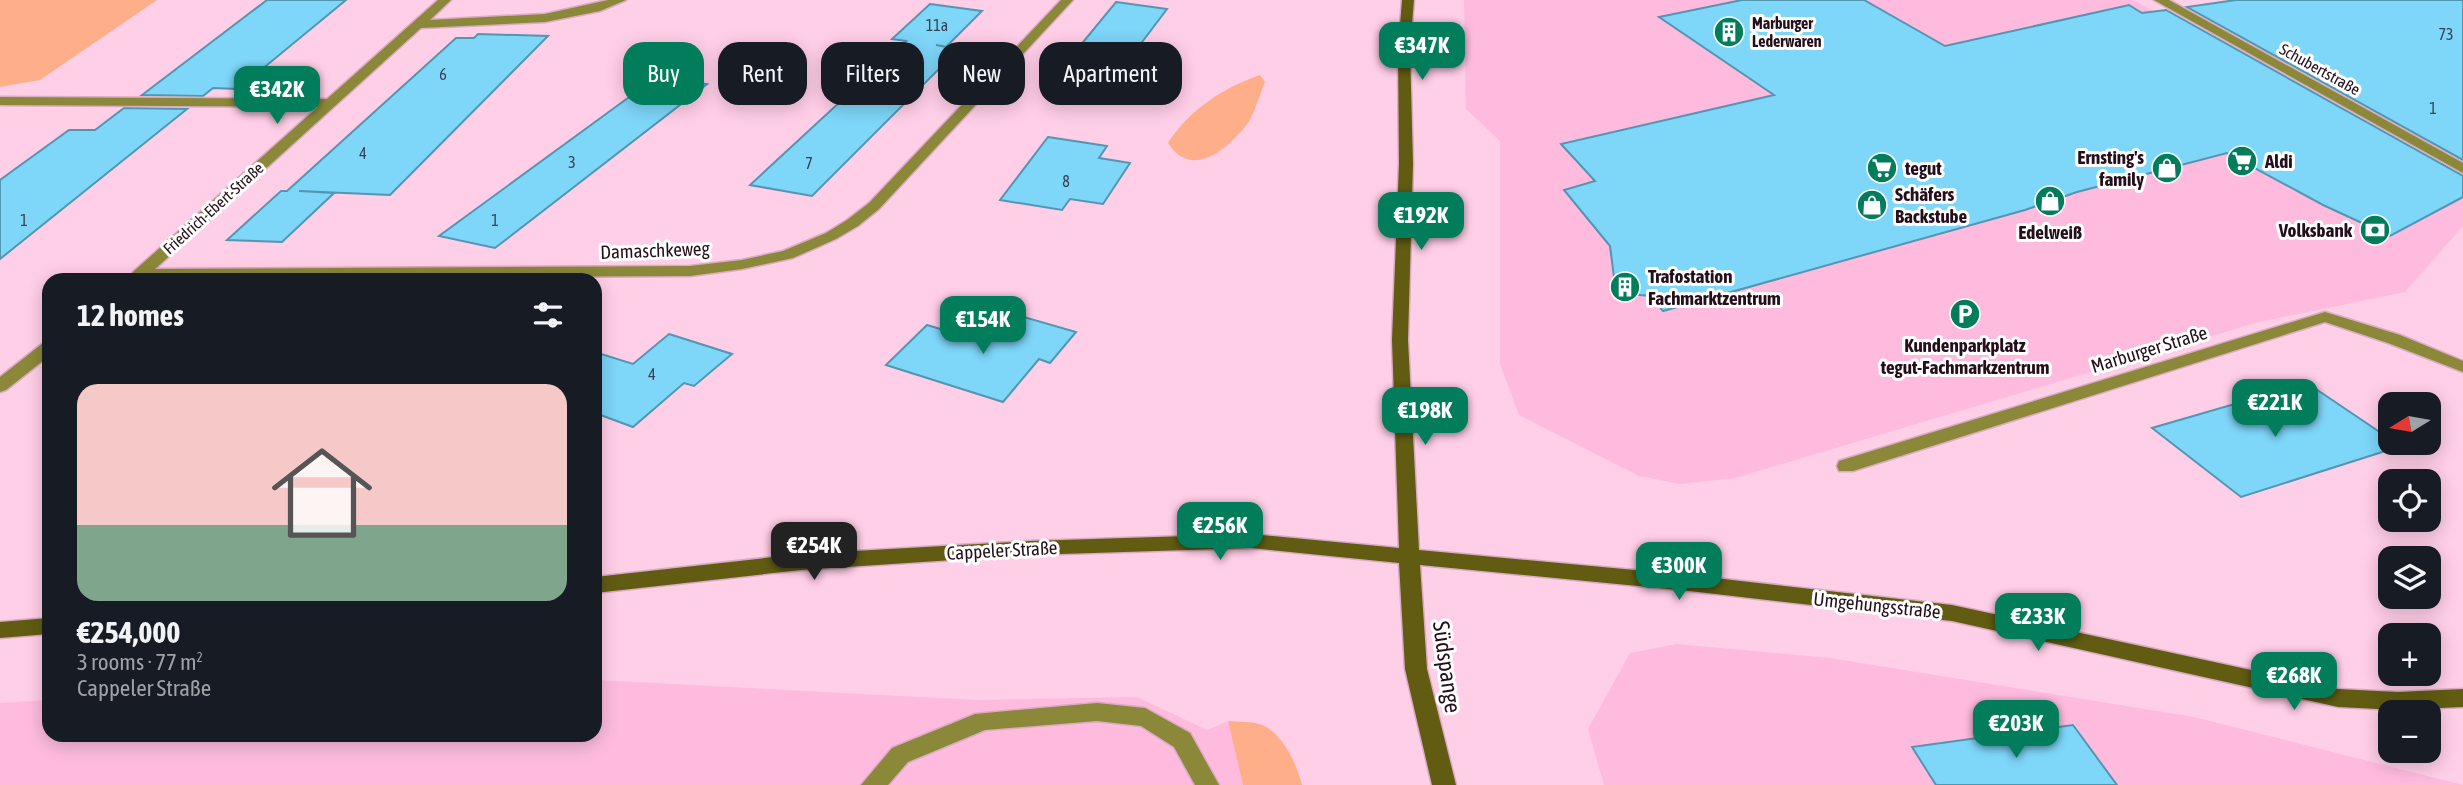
<!DOCTYPE html>
<html lang="en">
<head>
<meta charset="utf-8">
<style>
  body { margin:0; font-family:"Asap Condensed",sans-serif; background:#20242c; color:#f1f3f6; height:100vh; display:flex; flex-direction:column; font-size:26px; white-space:nowrap }
  * { box-sizing:border-box; margin:0 }
  p { font-size:23px; color:#9ea1a6 }
  .icon { flex:none; width:38px; height:38px; fill:none; stroke:currentColor; stroke-width:2; stroke-linecap:round; stroke-linejoin:round }
  .map { position:relative; flex:1; overflow:hidden }
  .details { position:absolute; left:42px; top:273px; width:560px; height:469px; display:flex; flex-direction:column; background:#171b24; border-radius:21px; box-shadow:0 4px 18px #0003 }
  .details>* { flex:none }
  .hud { position:absolute; left:623px; top:42px; width:665px; height:63px; display:flex; gap:14px }
  .needle { width:46px; rotate:259deg }
  .tools { position:absolute; left:2378px; top:392px; display:grid; gap:14px }
  .tools a { display:grid; place-items:center; width:63px; height:63px; border-radius:14px; background:#171b24; box-shadow:0 4px 18px #0003; font-size:35px }
  .price { position:absolute; translate:-50% -60px; padding:0 16px; border-radius:14px; background:#017d5b; color:#fff; font-size:23px; line-height:46px; filter:drop-shadow(0 2px 4px #0008) }
  .price::after { content:''; position:absolute; left:50%; top:42px; width:21px; height:16px; margin-left:-10px; background:inherit; clip-path:polygon(0 0,100% 0,50% 100%) }
  .price.on { background:#222; color:#fff }
  ul { padding:0; list-style:none }
  li { display:grid; align-content:center; gap:14px; height:371px; padding:0 35px }
  li span { display:grid; place-items:center; height:217px; border-radius:21px; color:#555 }
  li>.icon { margin-inline-start:auto }
  span .icon { width:126px; height:126px; fill:#fffc; stroke-width:1 }
  li b { font-size:30px }
  h2 { display:flex; justify-content:space-between; align-items:center; height:84px; padding:0 35px; font-size:30px }
  .pill { padding:0 24px; border-radius:21px; background:#171b24; box-shadow:0 4px 18px #0003; font-size:24px; line-height:63px }
  .pill.on { background:#017d5b; color:#fff }
  .map>svg:first-child { display:block }
</style>
</head>
<body>
<div class="map">
<svg width="2463" height="785" viewBox="0 0 2463 785">
  <rect width="100%" height="100%" fill="#ffcee7"/>
  <!-- built -->
  <path fill="#febbde" d="M1464 0H2134L2463 188V226L2405 292 2259 322 1735 478 1680 484 1639 476 1519 415 1500 364V141L1466 109Z
    M1677 644 1830 658 2194 717 2463 785H1604L1588 729 1630 653Z
    M595 680 976 700 1137 697 1207 730 1228 721 1243 785H0V703L49 700V735H595Z"/>
  <!-- green -->
  <path fill="#feaf89" d="M0 0H157L40 80 0 87Z
    M1260 75 1265 82C1260 94 1255 112 1248 123 1229 148 1192 181 1168 143 1190 109 1223 88 1260 75Z
    M1228 721C1238 722 1252 721 1262 725 1283 733 1297 765 1302 785H1243Z"/>
  <!-- building -->
  <path fill="#7ed6f9" stroke="#5396b2" stroke-width="2" d="M267 0H346L238 89 213 88 203 96 142 95Z
    M1742 0H1864L1945 46 2129 5 2142 13 2166 10 2463 176V197L2390 236 2323 205 2227 153 2077 192 2025 210 1663 311 1651 296 1616 293 1610 246 1564 190 1595 181 1561 144 1774 95 1659 17Z
    M2236 0H2463V160L2187 7Z
    M1116 2 1167 9 1133 54 1079 47Z
    M930 4 982 11 946 47 936 45 959 49 812 196 750 185 906 41 892 39Z
    M478 34 548 36 390 195 299 191 334 193 282 242 227 240 281 191H287L456 38H474Z
    M658 76 707 84 495 248 439 236Z
    M124 108 187 109 0 259V180L69 130H95Z
    M1048 137 1107 146 1099 158 1130 163 1103 204 1070 199 1062 210 1000 200Z
    M1010 313 1076 332 1050 363 1039 359 1003 402 886 365 927 325 983 342Z
    M669 334 732 354 694 386 684 383 633 427 595 413V352L633 364Z
    M2307 383 2390 439V443L2401 446 2241 497 2152 428Z
    M2073 725 2117 785H1936L1912 747Z"/>
  <g fill="none" stroke-linecap="round" stroke-linejoin="round">
    <!-- lane casing -->
    <g stroke="#d8acc2" stroke-width="3">
      <path id="lane" d="M0 97 329 99 336 103 329 107 0 105Z
        M1097 703 1145 708 1190 733 1219 785H1195L1174 747 1141 726 1097 721 985 730 908 762 888 785H861L892 748 975 714Z"/>
    </g>
    <!-- street casing -->
    <g stroke="#d8acc2" stroke-width="3">
      <path id="street" d="M438 0H451L430 20 545 14 608 0H626L600 11 545 22 421 28 155 269 690 266 742 260 783 251 826 233 847 220 869 203 1061 0H1073L879 209 858 226 836 239 793 258 742 269 690 276 132 279 130 276 134 271Z
        M2154 0H2169L2463 163V173Z
        M2325 312 2400 335 2463 361V372L2388 343 2325 322 1853 471H1839L1837 466 1839 461Z
        M49 342V356L6 390 0 392V377L43 343Z"/>
    </g>
    <!-- secondary casing -->
    <g stroke="#d8acc2" stroke-width="3">
      <path id="secondary" d="M1402 0H1414L1410 50 1413 164 1408 340 1419 550 1689 575 1952 605 2338 689 2398 692 2463 689V707L2398 710 2338 707 1952 621 1689 591 1420 565 1427 669 1456 785H1432L1405 669 1399 563 1251 548 1030 555 801 570 595 593V577L801 554 1030 541 1251 534 1399 548 1392 340 1399 164 1398 50Z
        M49 618V634L0 638V622Z"/>
    </g>
    <!-- lane -->
    <use href="#lane" fill="#8c8839" fill-rule="evenodd"/>
    <!-- street -->
    <use href="#street" fill="#8c8839" fill-rule="evenodd"/>
    <!-- secondary -->
    <use href="#secondary" fill="#615c12" fill-rule="evenodd"/>
  </g>
  <!-- icons -->
  <defs>
    <g id="building-disc" transform="scale(1.575)"><circle r="9.5" fill="#017d5b" stroke="#fff"/><path d="M-4-6H4V6H1V3H-1V6H-4ZM-2.5-4.3h1.7v1.8h-1.7ZM.8-4.3h1.7v1.8H.8ZM-2.5-1h1.7V.8h-1.7ZM.8-1h1.7V.8H.8Z" fill="#fff"/></g>
    <g id="supermarket-disc" transform="scale(1.575)"><circle r="9.5" fill="#017d5b" stroke="#fff"/><path d="M-6-5.5h2.5l.6 2H6L4.5 2H-2.5L-4.4-4H-6ZM-1.5 3.2a1.3 1.3 0 1 0 .1 0ZM3 3.2a1.3 1.3 0 1 0 .1 0Z" fill="#fff"/></g>
    <g id="shop-disc" transform="scale(1.575)"><circle r="9.5" fill="#017d5b" stroke="#fff"/><path d="M-5-2.5h2.3a2.7 3.5 0 0 1 5.4 0H5L5.5 6h-11ZM-1.5-2.5h3a1.5 2.3 0 0 0-3 0Z" fill="#fff"/></g>
    <g id="bank-disc" transform="scale(1.575)"><circle r="9.5" fill="#017d5b" stroke="#fff"/><path d="M-6-4H6V4H-6ZM0-2.3a2.3 2.3 0 1 0 0 4.6a2.3 2.3 0 1 0 0-4.6Z" fill="#fff"/></g>
    <g id="parking-disc" transform="scale(1.575)"><circle r="9.5" fill="#017d5b" stroke="#fff"/><path d="M-3.5-5.5H1a3.5 3.5 0 0 1 0 7H-1V5.5H-3.5ZM-1-3.4V-.6H.8a1.4 1.4 0 0 0 0-2.8Z" fill="#fff"/></g>
  </defs>
  <g fill-rule="evenodd">
    <use href="#building-disc" x="1729" y="32"/>
    <use href="#supermarket-disc" x="2242" y="161"/>
    <use href="#supermarket-disc" x="1882" y="168"/>
    <use href="#shop-disc" x="2167" y="168"/>
    <use href="#shop-disc" x="2050" y="201"/>
    <use href="#shop-disc" x="1872" y="205"/>
    <use href="#bank-disc" x="2375" y="230"/>
    <use href="#building-disc" x="1625" y="287"/>
    <use href="#parking-disc" x="1965" y="314"/>
  </g>
  <g text-anchor="middle" dominant-baseline="central" stroke-width="6" stroke-linejoin="round" paint-order="stroke">
    <!-- far-poi labels -->
    <g font-size="16" font-weight="bold" fill="#240f1b" stroke="#fff" text-anchor="start">
      <text x="1752" y="23">Marburger<tspan x="1752" dy="18">Lederwaren</tspan></text>
    </g>
    <!-- number labels -->
    <g font-size="16" fill="#3a4152">
      <text x="937" y="25">11a</text>
      <text x="2446" y="34">73</text>
      <text x="443" y="74">6</text>
      <text x="2433" y="108">1</text>
      <text x="363" y="153">4</text>
      <text x="572" y="162">3</text>
      <text x="809" y="163">7</text>
      <text x="1066" y="181">8</text>
      <text x="24" y="220">1</text>
      <text x="495" y="220">1</text>
      <text x="652" y="374">4</text>
    </g>
    <!-- far-street labels -->
    <g font-size="16" fill="#240f1b" stroke="#fff">
      <text transform="translate(2320 69) rotate(29)">Schubertstraße</text>
      <text transform="translate(213 208) rotate(-42)">Friedrich-Ebert-Straße</text>
    </g>
    <!-- poi labels -->
    <g font-size="19" font-weight="bold" fill="#240f1b" stroke="#fff" text-anchor="start">
      <text x="2144" y="157" text-anchor="end">Ernsting's<tspan x="2144" dy="22">family</tspan></text>
      <text x="2265" y="161">Aldi</text>
      <text x="1905" y="168">tegut</text>
      <text x="1895" y="194">Schäfers<tspan x="1895" dy="22">Backstube</tspan></text>
      <text x="2352" y="230" text-anchor="end">Volksbank</text>
      <text x="2050" y="232" text-anchor="middle">Edelweiß</text>
      <text x="1648" y="276">Trafostation<tspan x="1648" dy="22">Fachmarktzentrum</tspan></text>
      <text x="1965" y="345" text-anchor="middle">Kundenparkplatz<tspan x="1965" dy="22">tegut-Fachmarkzentrum</tspan></text>
    </g>
    <!-- street labels -->
    <g font-size="19" fill="#240f1b" stroke="#fff">
      <text transform="translate(655 250) rotate(-2)">Damaschkeweg</text>
      <text transform="translate(2149 349) rotate(-17)">Marburger Straße</text>
      <text transform="translate(1002 550) rotate(-3)">Cappeler Straße</text>
      <text transform="translate(1877 605) rotate(6)">Umgehungsstraße</text>
    </g>
    <!-- near-street labels -->
    <g font-size="23" fill="#240f1b" stroke="#fff">
      <text transform="translate(1447 667) rotate(82)">Südspange</text>
    </g>
  </g>
</svg>
<div class="tools">
<a><svg class="needle" viewBox="-14 -14 28 28"><path d="M0-13l5 13h-10z" fill="#e53935"/><path d="M0 13l5-13h-10z" fill="#9ea1a6"/></svg></a>
<a><svg class="icon" aria-label="locate" viewBox="0 0 24 24"><circle cx="12" cy="12" r="6"/><path d="M12 2v4M12 18v4M2 12h4M18 12h4"/></svg></a>
<a><svg class="icon" aria-label="layers" viewBox="0 0 24 24"><path d="M12 4l9 5-9 5-9-5zM3 14l9 5 9-5"/></svg></a>
<a>+</a>
<a>−</a>
</div>
<b class="price" style="left:1422px;top:82px">€347K</b>
<b class="price" style="left:277px;top:126px">€342K</b>
<b class="price" style="left:1421px;top:252px">€192K</b>
<b class="price" style="left:983px;top:356px">€154K</b>
<b class="price" style="left:2275px;top:439px">€221K</b>
<b class="price" style="left:1425px;top:447px">€198K</b>
<b class="price" style="left:1220px;top:562px">€256K</b>
<b class="price on" style="left:814px;top:582px">€254K</b>
<b class="price" style="left:1679px;top:602px">€300K</b>
<b class="price" style="left:2038px;top:653px">€233K</b>
<b class="price" style="left:2294px;top:712px">€268K</b>
<b class="price" style="left:2016px;top:760px">€203K</b>
<div class="hud">
<a class="pill on">Buy</a>
<a class="pill">Rent</a>
<a class="pill">Filters</a>
<a class="pill">New</a>
<a class="pill">Apartment</a>
</div>
<section class="details">
<h2>12 homes<svg class="icon" aria-label="filters" viewBox="0 0 24 24"><path d="M4 7h16M4 17h16"/><circle cx="9" cy="7" r="2"/><circle cx="15" cy="17" r="2"/></svg></h2>
<ul>
<li><span style="background:linear-gradient(#f6c9c9 65%,#7fa58c 0)"><svg class="icon" aria-label="home" viewBox="0 0 24 24"><path d="M3 11l9-7 9 7M6 9v11h12V9"/></svg></span><div><b>€254,000</b><p>3 rooms · 77 m²</p><p>Cappeler Straße</p></div></li>
</ul>
</section>
</div>
</body>
</html>
